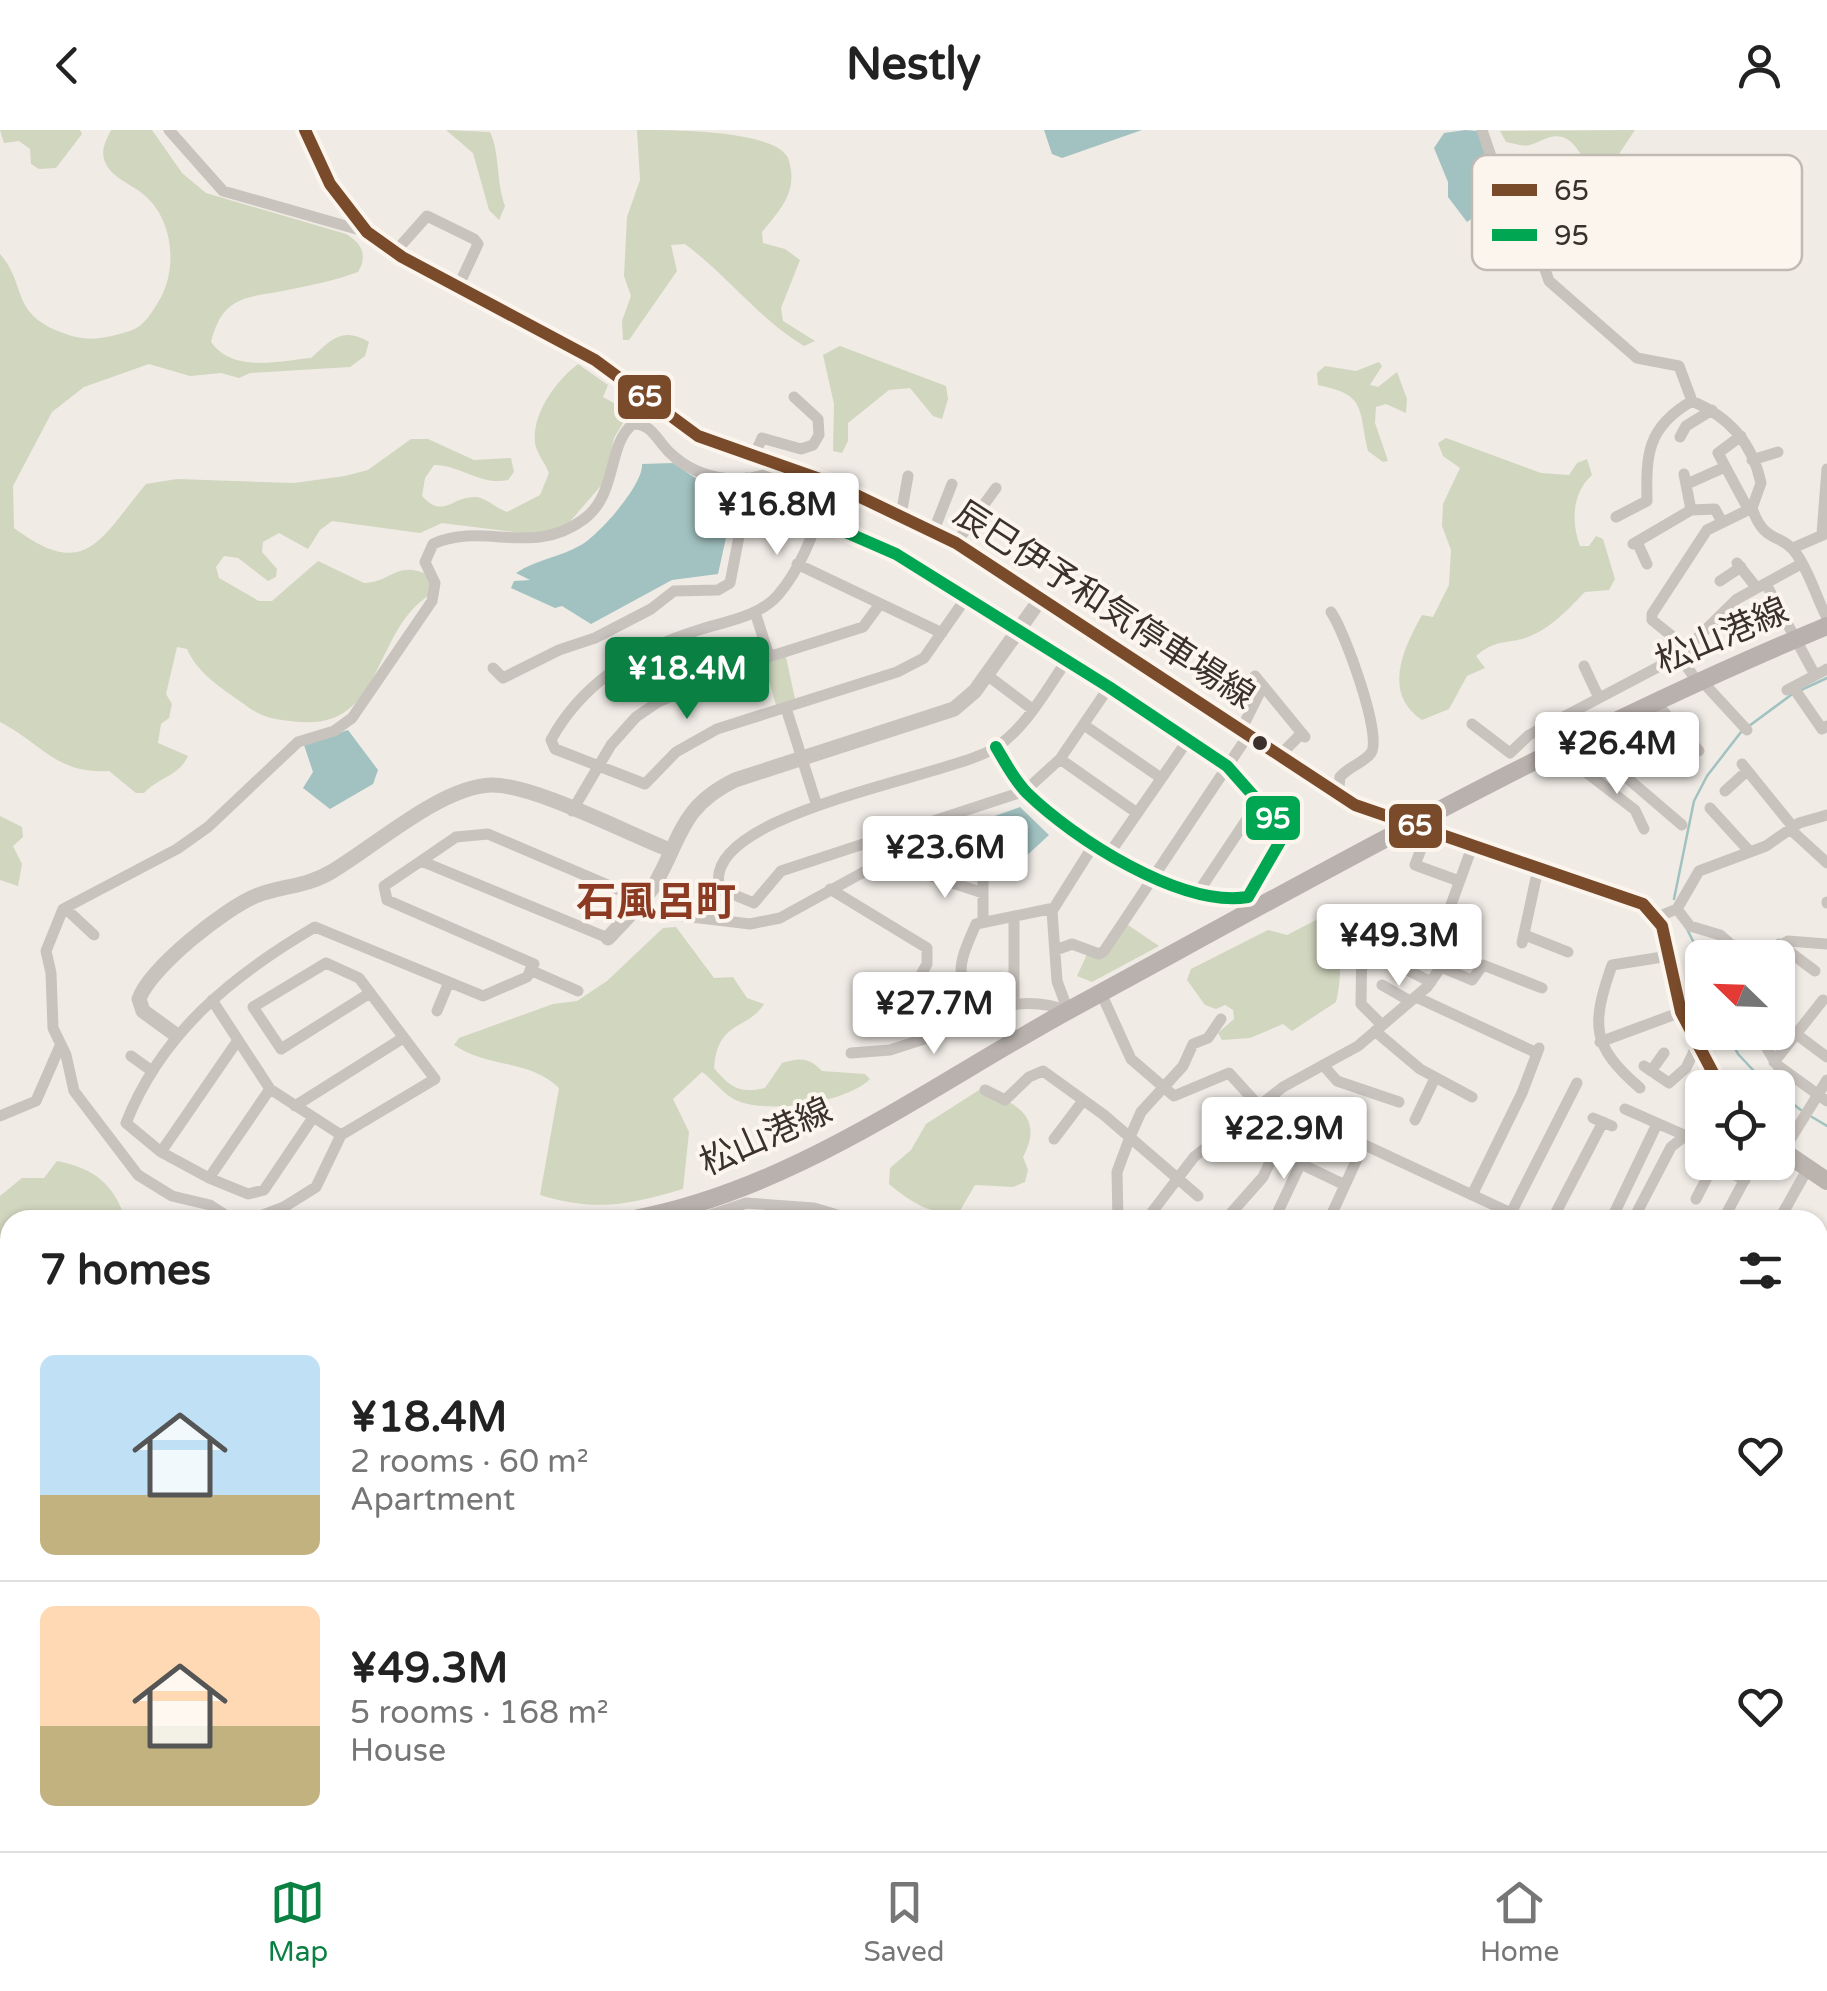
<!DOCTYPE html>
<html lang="en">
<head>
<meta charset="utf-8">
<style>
  body { margin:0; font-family:"Varela Round","Noto Sans JP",sans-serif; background:#f2f2f2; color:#222; height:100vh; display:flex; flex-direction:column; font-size:38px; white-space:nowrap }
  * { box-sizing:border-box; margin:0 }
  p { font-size:32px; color:#767676 }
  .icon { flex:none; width:55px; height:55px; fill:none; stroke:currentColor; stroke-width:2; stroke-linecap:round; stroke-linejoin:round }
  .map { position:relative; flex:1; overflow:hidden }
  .panel { position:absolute; left:0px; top:1080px; width:1828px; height:642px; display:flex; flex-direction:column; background:#fff; border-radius:30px 30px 0 0; box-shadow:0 2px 8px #0004 }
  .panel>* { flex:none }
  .needle { width:65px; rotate:293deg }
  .tools { position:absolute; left:1685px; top:810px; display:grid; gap:20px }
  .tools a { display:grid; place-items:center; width:110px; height:110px; border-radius:15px; background:#fff; box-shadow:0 2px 8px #0004; font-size:50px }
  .price { position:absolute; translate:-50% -85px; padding:0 22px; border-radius:10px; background:#fff; color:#222; font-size:32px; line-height:65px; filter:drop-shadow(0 2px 5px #0008) }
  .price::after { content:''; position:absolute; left:50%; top:60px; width:30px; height:22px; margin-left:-15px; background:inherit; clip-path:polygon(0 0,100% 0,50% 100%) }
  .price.current { background:#0b8043; color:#fff }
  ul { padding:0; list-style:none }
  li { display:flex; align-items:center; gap:30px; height:250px; padding:0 40px }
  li+li { border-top:2px solid #e0e0e0 }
  li span { display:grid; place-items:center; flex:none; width:280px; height:200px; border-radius:15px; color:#555 }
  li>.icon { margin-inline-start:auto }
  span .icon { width:120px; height:120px; fill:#fffc; stroke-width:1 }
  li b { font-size:42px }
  h2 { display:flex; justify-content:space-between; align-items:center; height:120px; padding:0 40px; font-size:42px }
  header { display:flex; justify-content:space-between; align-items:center; height:130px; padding:0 40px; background:#fff; font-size:45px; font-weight:700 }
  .menu { display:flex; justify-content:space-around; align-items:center; height:140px; border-top:2px solid #e0e0e0; background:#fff; font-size:28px; color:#767676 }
  .menu a { display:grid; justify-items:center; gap:5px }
  .menu .current { color:#0b8043 }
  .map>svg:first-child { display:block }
</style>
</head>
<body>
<header><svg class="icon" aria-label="back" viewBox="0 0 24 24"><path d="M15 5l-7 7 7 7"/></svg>Nestly<svg class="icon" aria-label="person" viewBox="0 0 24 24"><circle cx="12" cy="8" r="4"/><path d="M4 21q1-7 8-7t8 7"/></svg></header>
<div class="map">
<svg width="1827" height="1721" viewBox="0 0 1827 1721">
  <rect width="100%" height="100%" fill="#f0ebe5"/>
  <!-- green -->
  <path fill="#d1d6bf" d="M0 0H80L82 4 56 38 39 39 31 34 30 19 19 11 4 13Z
    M111 0H152L182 43 206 63 346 104C362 113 368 126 358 142 337 150 311 155 288 160 248 168 223 164 211 212 233 243 278 231 311 228 331 210 342 196 369 212L365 226 350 237 250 243 239 248 221 243 190 246 149 234 84 257 52 282 13 356 14 398C86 452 100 409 146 354L177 349 294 353 345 346 368 340 411 309H428L474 330 511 328 514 342 508 350C480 356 461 335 434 335L425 348 422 366C444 390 451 366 476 367 486 368 496 378 507 382L540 365 549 343C545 333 536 322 535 313 532 283 556 251 578 234L608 255 603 267 625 279 626 288 614 308 605 351 567 395 539 405 442 393 420 403 332 391 320 400 308 419 279 403 263 412 262 422 277 439 276 447 268 451 238 428 224 426 216 437 219 448 259 471H272L318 431 364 453C394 452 395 429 431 446L428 466C373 502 383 599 300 592 281 590 264 589 248 577 225 560 199 546 187 519L177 517 166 564 172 574 169 588 161 594 158 613 188 626C179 646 159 647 144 663H136L109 641C56 644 44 615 0 592V124C28 156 9 183 63 203 87 213 106 208 130 201 145 196 152 182 160 169 178 137 173 88 143 64 130 53 109 47 104 29 101 18 107 9 111 0Z
    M446 0 490 2C500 23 496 52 505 76L499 90 489 80 473 23Z
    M637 0C674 0 774 0 788 28 799 60 782 78 762 102L763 113 785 119 800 130 781 178 783 191 815 211 804 216C759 189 728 146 685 114L671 115 677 141 629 210H623L622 191 631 166 624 146 627 87 640 50Z
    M1635 0 1611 36 1596 42C1583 33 1581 20 1570 11 1555 0 1544 11 1530 15 1523 17 1513 13 1506 12L1500 1Z
    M840 216 946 256 948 269 942 289 933 286 910 258 889 260 848 293V311L842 323 833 321 834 274 823 225Z
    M1379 232 1382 236 1370 255 1378 257 1397 242 1407 269 1406 283 1386 274 1376 277 1375 293 1388 331 1383 332 1368 321C1358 278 1367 265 1318 255L1317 243 1325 236 1356 241Z
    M1446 308 1541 343 1569 345 1577 333 1587 329 1592 345C1572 363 1571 392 1580 416H1589L1596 406 1603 409 1615 449 1609 460 1585 462C1567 480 1553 497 1528 507 1505 515 1497 508 1476 526L1485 538 1467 546 1449 579 1422 590C1382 563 1403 519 1422 485L1433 487 1449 455 1451 420 1442 396 1443 374 1460 338 1443 326 1438 313Z
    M786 527 795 569 776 575 764 533Z
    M0 686 22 697 23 707 13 716 22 734 18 756 0 750Z
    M1320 788 1332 792C1342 815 1342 848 1336 872L1292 901 1283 894 1250 908 1222 910 1218 903 1234 889 1233 880 1225 875 1216 879 1205 875 1187 850 1191 839 1268 800 1287 805Z
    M1125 793 1159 816 1092 852 1077 846 1088 822 1102 827Z
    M676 797 714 848 733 847 747 868 764 874C747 901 718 889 714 938 730 957 739 964 765 958L782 933C800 928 808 927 822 941L865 944 870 949C847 973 761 986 732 968 721 961 712 949 702 942L673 969 689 1002 683 1059C627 1075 597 1082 540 1065L559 958C529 929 487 938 454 915L459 908 553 874 577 871 607 851 663 798Z
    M979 960C1012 971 1046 984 1023 1027L1028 1040 1025 1052 1013 1057 975 1055 958 1084C931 1085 909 1071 889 1054L890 1038 911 1020 926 994Z
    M57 1031C95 1039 113 1053 126 1090H10V1251L0 1252V1066L22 1048H44Z
    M1827 1286V1396L1818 1410V1295Z
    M10 1360V1477L0 1474V1366Z
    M1818 1442 1827 1450V1564L1818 1568Z
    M626 1713V1712L865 1713 862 1721H624Z
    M900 1713V1712L951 1713 937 1721H898Z
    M960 1713H1201L1196 1721H1047L1036 1716 1023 1721H975Z
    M1539 1713H1633C1602 1721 1568 1721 1539 1713Z"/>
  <!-- water -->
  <path fill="#a1c2c1" d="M1044 0H1142L1062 28 1052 24Z
    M1465 0 1477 1 1501 68 1467 92 1448 67V52L1434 18 1444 3Z
    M673 333 709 357 727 359 733 376 718 444 672 450 591 494 562 476 555 478 511 458 514 451 530 450 516 443C537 429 561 427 581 415 599 405 644 354 642 334Z
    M348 600 378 640 373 654 330 679 303 658 313 642 304 615Z
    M1020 677 1049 705 1023 729 980 735 963 744 945 738 936 707Z
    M1818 1695H1827V1721H1724L1732 1713 1818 1712Z"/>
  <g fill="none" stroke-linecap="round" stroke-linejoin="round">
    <!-- stream -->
    <path stroke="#a1c2c1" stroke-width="2.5" d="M1801 560 1827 548
      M1749 596 1791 565
      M1674 769 1694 671 1707 646 1741 602
      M1687 799 1702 829
      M1726 902 1738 924 1770 958
      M1778 963 1801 980
      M1812 987 1827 996
      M1818 1250 1827 1253"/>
    <!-- primary-tunnel -->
    <path stroke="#ccc6c0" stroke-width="18" stroke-dasharray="18 9" stroke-linecap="butt" d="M0 1163 10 1162"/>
    <!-- minor -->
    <path stroke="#c9c3be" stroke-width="11" d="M169 0 223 61 367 102
      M1482 0 1508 76 1534 108 1549 151 1637 228 1679 236 1692 271C1729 287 1752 312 1761 353L1752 378C1764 414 1781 403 1795 422 1809 440 1816 467 1827 488
      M395 122 427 86 474 109 478 114 458 157
      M1741 306 1718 323 1747 377
      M1680 307 1686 296 1712 280
      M754 326 762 308 801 319 813 315 819 305 818 289 794 267
      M1752 330 1778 322
      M1684 344 1691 380
      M831 353C818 389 804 436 778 465 760 486 728 491 702 499 639 518 583 551 551 610L555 619 645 654 676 622 717 599 897 542 924 528 968 465
      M1687 354 1725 337
      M901 385 908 346
      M1616 387 1647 371C1646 324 1647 297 1692 271
      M818 390 896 424 1109 557 1227 636 1282 698V708L1248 767C1181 778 1073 708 1027 663 1014 650 1005 632 996 617
      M934 400 952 354
      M1822 404 1827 339
      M1637 412 1647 434
      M956 413 996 358
      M1633 414 1691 380 1715 379 1722 392
      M1793 418 1825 404
      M1737 433 1756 457
      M797 434 942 503
      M1720 451 1741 437
      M1766 454 1815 545
      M755 482 769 526
      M1331 482C1344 500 1383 606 1371 623 1364 633 1349 636 1340 647L1338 666
      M1763 498 1783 488
      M1688 519 1652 490V484L1707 400 1752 378
      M1679 526 1697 551
      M1067 530C1046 560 1026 598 995 618 947 648 696 683 720 759L754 773 781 741 1025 661 1060 629 1109 557
      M1584 536 1599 568
      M493 538 503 548 559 520 595 508 651 479 674 461 718 460 730 453 746 370V348
      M987 545 1032 579
      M1255 546 1305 607
      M1700 549 1747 600
      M1793 557 1822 599 1827 596
      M1787 560 1827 539
      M1653 570 1699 621
      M786 578 817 676
      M1472 594 1510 623 1529 605 1679 526 1737 469 1801 434
      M1084 595 1161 648
      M1240 602 1263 556
      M1578 606 1682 695
      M1556 619 1635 680 1644 699
      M1278 627 1302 603
      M1060 629 1137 683
      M1742 634 1793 697
      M1725 661 1747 641
      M1710 678 1750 722
      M572 681 611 615 636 587 658 572 746 534 863 497 880 474
      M1790 699 1827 733
      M1427 703 1415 735 1459 751
      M1109 724 1188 610
      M421 731 456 707 488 704 643 770
      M919 742 983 763
      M983 750V790
      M830 759 927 818V834L903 877 924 909C972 887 1015 860 1068 881L1057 851 1052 781 1093 716
      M1199 761 1259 671
      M1827 773V772
      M65 778 94 805
      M1677 779 1690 796 1720 805 1747 828
      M683 786 750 794 780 788 871 738
      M1657 787 1677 779 1699 741 1766 716 1799 693 1827 685
      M1525 805 1568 822
      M1362 806 1361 874 1382 895
      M1522 813 1538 739
      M1779 814 1815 841
      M1056 820 1072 814 1099 824 1104 821 1247 607
      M1759 828 1788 811 1827 814
      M1386 829 1431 852
      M1441 837 1472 850 1483 835 1542 858
      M530 840 578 861
      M1382 855 1410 871
      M1101 863 1131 929 1174 966 1229 943 1260 977
      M1416 867 1537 923
      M212 870 270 959 209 1048 161 1022 126 993C162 902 233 845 315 797L483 866 527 847 534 834 387 770 384 756 421 731 608 808
      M1014 873V786
      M996 877C948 856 958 835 976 794L1054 778
      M437 881 449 852
      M1375 901 1420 939 1472 967
      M1757 902 1777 935 1827 971
      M1796 904 1827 927
      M1600 912 1681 882
      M851 923 890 920 924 909
      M131 926 152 941
      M1774 932 1823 870
      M1323 935 1337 951 1399 972
      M1644 936 1669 953 1686 938 1696 917
      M1651 941 1664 923
      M1640 958C1591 916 1591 895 1612 835L1669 826
      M270 959 341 1005 435 949 359 848 326 833 253 877 281 919 370 863
      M985 960 1005 970 1029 947 1043 941 1104 985 1198 1066
      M1268 970 1526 1090
      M295 976 403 908
      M1625 979 1684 1005
      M0 986 36 971 60 916
      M1593 988 1612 996
      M1415 990 1435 948
      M1054 1009 1082 972
      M1783 1021 1827 950
      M161 1022 238 910
      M1301 1034 1345 1055
      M1714 1034 1745 1050
      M209 1048 248 1064 264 1060 312 989
      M1472 1065 1522 963 1539 918
      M1696 1069 1715 1032
      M1511 1083 1577 953
      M233 1090 210 1075 172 1066 138 1045 74 961 66 925 53 898 51 843 46 821 63 779 177 719 208 697 298 612 334 601 352 588 432 471 435 453 425 432 433 414C484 391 532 428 584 389 618 364 607 314 633 294 651 293 657 310 669 322 701 353 748 357 786 335
      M250 1090 284 1077 316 1057 341 1005
      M696 1090 746 1073 814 1078 854 1090
      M1118 1090 1117 1042 1130 1007 1141 982 1183 936 1193 914 1208 908 1221 889
      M1146 1090 1194 1027 1283 957 1358 916 1427 857 1441 837 1443 797 1472 717
      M1225 1090 1263 1047 1293 983
      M1274 1090 1319 995
      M1329 1090 1363 1016
      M1552 1090 1603 992
      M1611 1090 1657 994
      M1633 1090 1671 1017 1702 993
      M1686 1090 1688 1086
      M1723 1090 1754 1032
      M1779 1090 1808 1038
      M1818 1422 1827 1407
      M1818 1436 1827 1446
      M1818 1607 1827 1611
      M267 1712 270 1721
      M1307 1712 1325 1721
      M1483 1712 1495 1721
      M449 1720 452 1721
      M136 1721 137 1712
      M474 1721 482 1712
      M485 1721 493 1712
      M1231 1721 1233 1712
      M1428 1721 1431 1712
      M1685 1721 1693 1712"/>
    <!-- tertiary -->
    <path stroke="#c9c3be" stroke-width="15" d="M608 808C623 791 643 774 655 754 682 707 680 677 735 650L954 579 975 561 1042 467
      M176 905 143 881 139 869C150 838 226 777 258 765 282 756 308 756 331 742 374 717 440 657 491 655 533 654 626 703 670 720"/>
    <!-- secondary -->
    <path stroke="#bab3ae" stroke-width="18" d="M305 0 330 54 367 102 402 127 595 230 698 306 831 353 956 413 1355 675 1643 774 1662 796 1681 882 1721 958
      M1778 1018 1827 1051"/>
    <!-- primary -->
    <path stroke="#b8b1ad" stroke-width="18" d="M629 1090C792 1061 928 957 1071 879 1320 744 1564 605 1827 496
      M1818 1194 1827 1192
      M1370 1721 1375 1712"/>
    <!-- bus-1 casing -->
    <g stroke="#fbf5ee" stroke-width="20">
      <path id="bus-1" d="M305 0 330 54 367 102 402 127 595 230 698 306 831 353 956 413 1355 675 1643 774 1662 796 1681 882 1721 958"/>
    </g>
    <!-- bus-2 casing -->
    <g stroke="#fbf5ee" stroke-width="20">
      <path id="bus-2" d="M818 390 896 424 1109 557 1227 636 1282 698V708L1248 767C1181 778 1073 708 1027 663 1014 650 1005 632 996 617"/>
    </g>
    <!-- bus-1 -->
    <use href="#bus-1" stroke="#7a4b2a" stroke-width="12"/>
    <!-- bus-2 -->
    <use href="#bus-2" stroke="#00a651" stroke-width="12"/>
  </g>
  <!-- markers -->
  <circle fill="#3b302b" stroke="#fbf5ee" stroke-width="4" cx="1260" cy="613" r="9"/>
  <g text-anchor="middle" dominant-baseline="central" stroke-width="8" stroke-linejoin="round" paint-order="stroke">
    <!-- street labels -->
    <g font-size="35" fill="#3b302b" stroke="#fbf5ee">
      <text transform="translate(1104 475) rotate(33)">辰巳伊予和気停車場線</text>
      <text transform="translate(1722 506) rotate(-23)">松山港線</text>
      <text transform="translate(766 1007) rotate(-24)">松山港線</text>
    </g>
    <!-- quarter labels -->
    <g font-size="40" font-weight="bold" fill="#8c3b22" stroke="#fbf5ee">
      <text x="656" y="772">石風呂町</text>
    </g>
  </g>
  <!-- legend -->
  <rect x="1472" y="25" width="330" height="115" rx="15" fill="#fbf5ee" stroke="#c1bab4" stroke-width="2.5"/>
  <rect x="1492" y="54" width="45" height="12" fill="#7a4b2a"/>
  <rect x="1492" y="99" width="45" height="12" fill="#00a651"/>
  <g font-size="28" fill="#3b302b">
    <text x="1554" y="70">65</text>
    <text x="1554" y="115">95</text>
  </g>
  <g stroke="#fbf5ee" stroke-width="4">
    <rect x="616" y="243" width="57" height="48" rx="10" fill="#7a4b2a"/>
    <rect x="1244" y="664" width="58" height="48" rx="10" fill="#00a651"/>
    <rect x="1387" y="672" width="57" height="48" rx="10" fill="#7a4b2a"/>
  </g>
  <g font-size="28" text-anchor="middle" font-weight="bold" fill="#fff">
    <text x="645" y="276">65</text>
    <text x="1273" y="698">95</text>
    <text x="1415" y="705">65</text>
  </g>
</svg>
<div class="tools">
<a><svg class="needle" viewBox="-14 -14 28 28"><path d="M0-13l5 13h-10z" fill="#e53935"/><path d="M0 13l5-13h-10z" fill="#767676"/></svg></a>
<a><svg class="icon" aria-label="locate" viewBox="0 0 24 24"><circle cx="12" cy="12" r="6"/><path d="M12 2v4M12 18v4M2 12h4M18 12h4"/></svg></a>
</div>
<b class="price" style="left:777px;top:428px">¥16.8M</b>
<b class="price current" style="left:687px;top:592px">¥18.4M</b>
<b class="price" style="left:1617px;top:667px">¥26.4M</b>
<b class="price" style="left:945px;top:771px">¥23.6M</b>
<b class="price" style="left:1399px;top:859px">¥49.3M</b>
<b class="price" style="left:934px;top:927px">¥27.7M</b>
<b class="price" style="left:1284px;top:1052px">¥22.9M</b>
<section class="panel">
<h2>7 homes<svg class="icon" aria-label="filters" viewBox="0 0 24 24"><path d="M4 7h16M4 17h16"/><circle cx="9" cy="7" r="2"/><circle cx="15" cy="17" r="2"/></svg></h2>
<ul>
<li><span style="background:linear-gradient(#bfe0f5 70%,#c2b280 0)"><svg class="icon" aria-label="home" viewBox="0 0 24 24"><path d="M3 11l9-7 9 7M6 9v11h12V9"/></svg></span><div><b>¥18.4M</b><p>2 rooms · 60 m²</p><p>Apartment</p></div><svg class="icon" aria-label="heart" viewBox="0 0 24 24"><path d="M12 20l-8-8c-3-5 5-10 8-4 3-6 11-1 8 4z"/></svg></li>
<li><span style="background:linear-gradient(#ffd9b3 60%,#c2b280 0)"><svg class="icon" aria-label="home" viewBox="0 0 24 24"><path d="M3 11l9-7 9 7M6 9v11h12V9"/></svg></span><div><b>¥49.3M</b><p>5 rooms · 168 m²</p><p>House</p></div><svg class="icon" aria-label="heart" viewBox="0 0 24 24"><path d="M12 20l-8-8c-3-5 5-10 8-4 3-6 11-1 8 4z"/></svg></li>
</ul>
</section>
</div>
<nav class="menu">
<a class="current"><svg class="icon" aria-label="map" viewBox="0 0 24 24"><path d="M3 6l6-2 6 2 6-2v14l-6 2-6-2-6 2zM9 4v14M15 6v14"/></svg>Map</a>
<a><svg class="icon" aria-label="saved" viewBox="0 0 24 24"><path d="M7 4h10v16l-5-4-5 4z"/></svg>Saved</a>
<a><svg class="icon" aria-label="home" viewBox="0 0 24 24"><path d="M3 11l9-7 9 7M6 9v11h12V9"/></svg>Home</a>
</nav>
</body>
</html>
